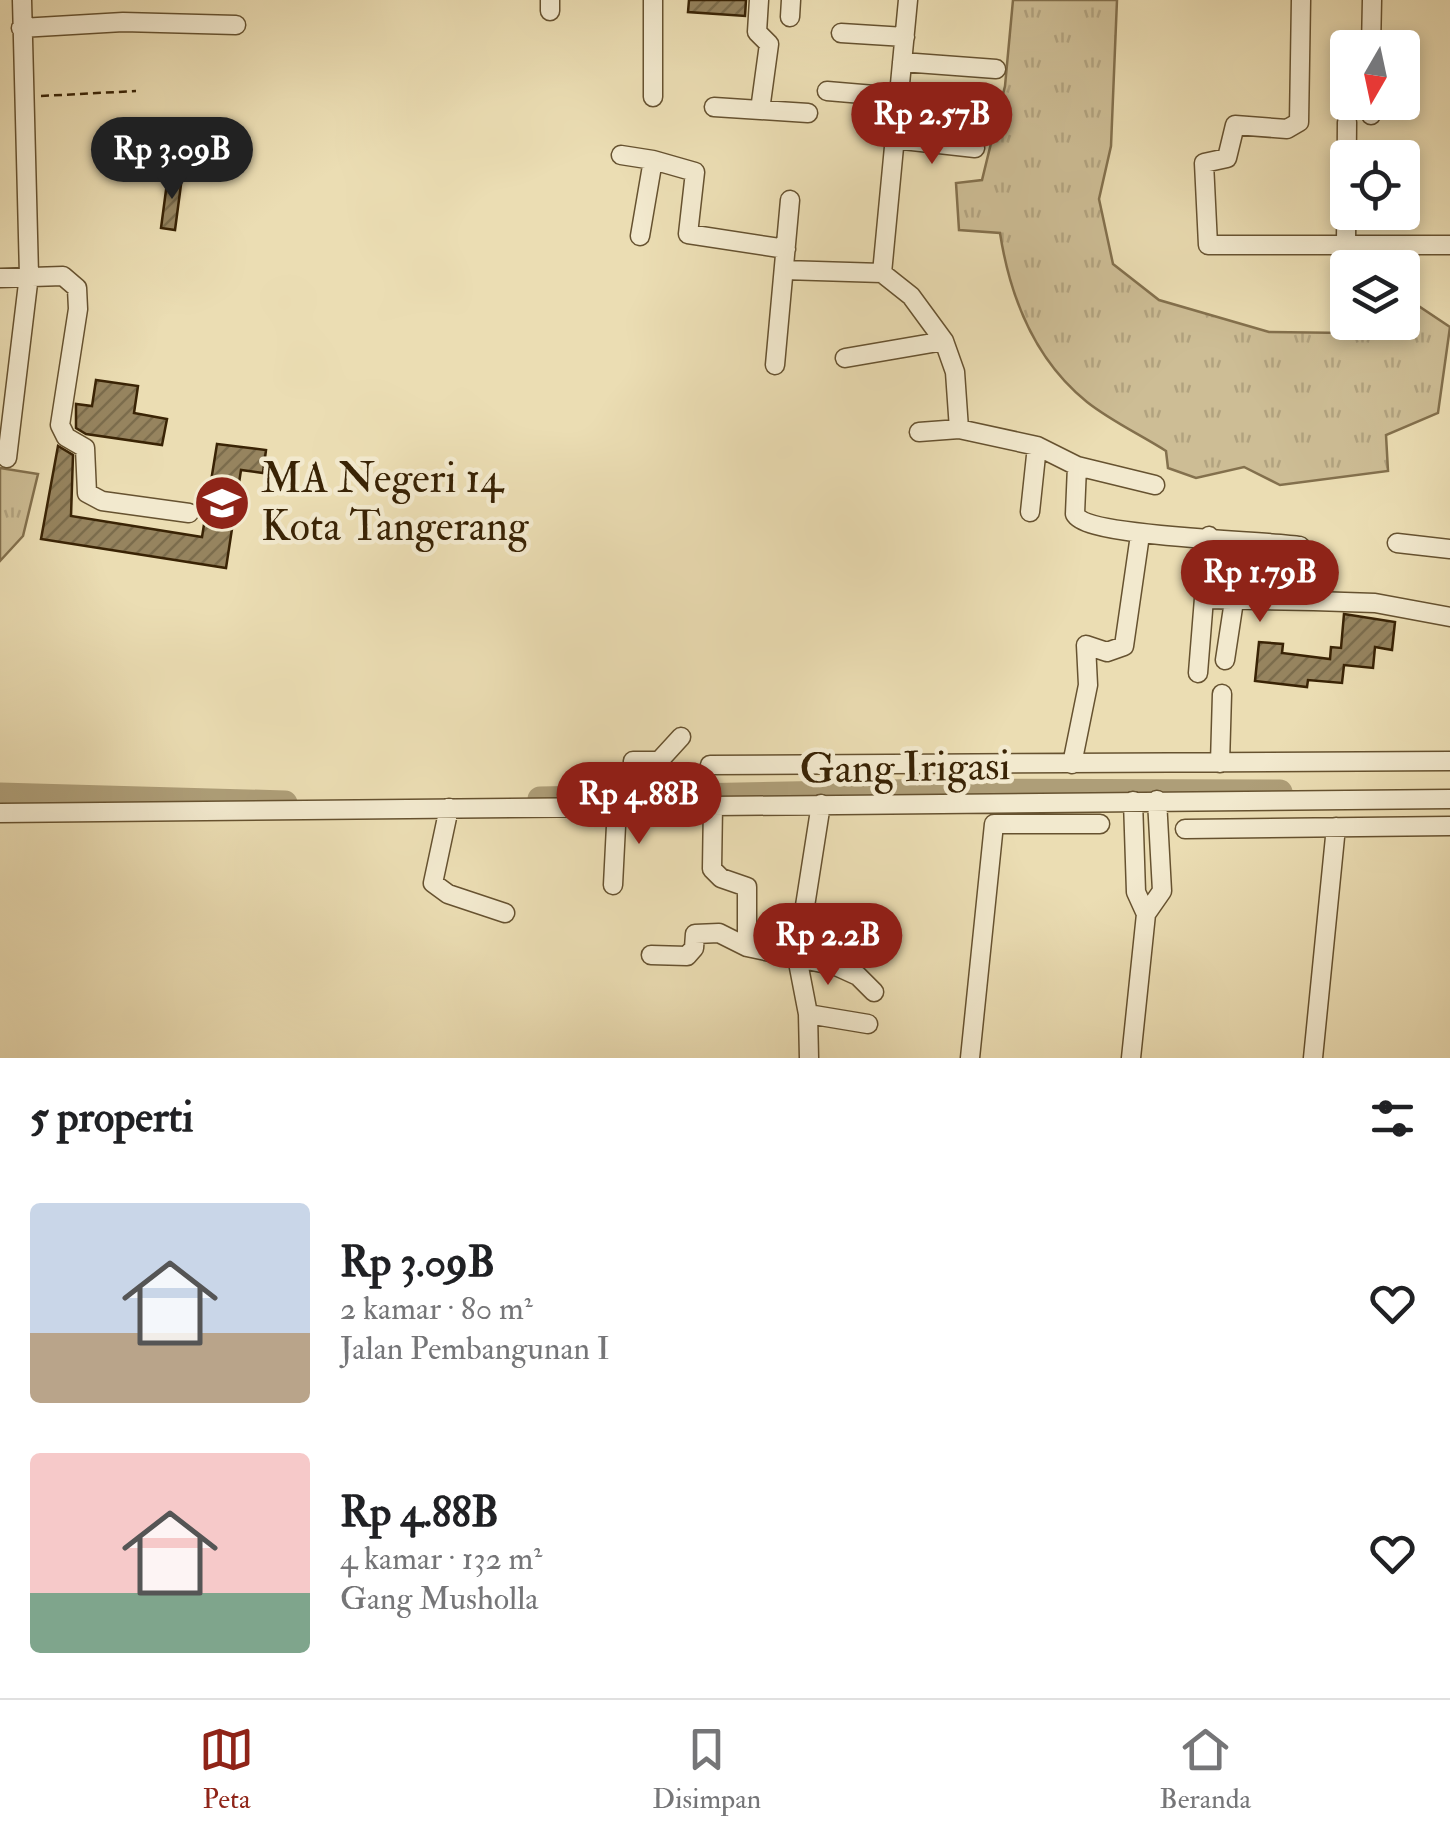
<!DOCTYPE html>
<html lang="id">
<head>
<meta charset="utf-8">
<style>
  body { margin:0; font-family:"IM FELL Double Pica",serif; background:#f6f6f6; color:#202124; height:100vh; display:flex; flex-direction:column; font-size:38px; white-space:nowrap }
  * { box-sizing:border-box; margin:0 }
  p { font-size:32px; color:#757577 }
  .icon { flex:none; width:55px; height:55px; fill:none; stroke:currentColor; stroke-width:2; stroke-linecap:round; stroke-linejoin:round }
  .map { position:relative; height:1058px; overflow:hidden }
  .side { display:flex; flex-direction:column; background:#fff; flex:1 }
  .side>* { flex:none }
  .needle { width:65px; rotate:189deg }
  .fabs { position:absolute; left:1330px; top:30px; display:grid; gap:20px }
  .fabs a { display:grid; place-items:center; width:90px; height:90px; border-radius:10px; background:#fff; box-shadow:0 5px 15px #0003; font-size:50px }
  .price { position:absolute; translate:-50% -85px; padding:0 22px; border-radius:35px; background:#8f2418; color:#fff; font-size:32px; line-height:65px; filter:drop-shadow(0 2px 5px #0008) }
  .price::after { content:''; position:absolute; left:50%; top:60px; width:30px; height:22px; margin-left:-15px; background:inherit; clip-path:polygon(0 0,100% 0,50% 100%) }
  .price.selected { background:#222; color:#fff }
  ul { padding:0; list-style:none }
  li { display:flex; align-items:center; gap:30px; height:250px; padding:0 30px }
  li span { display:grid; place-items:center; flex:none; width:280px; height:200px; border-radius:10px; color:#555 }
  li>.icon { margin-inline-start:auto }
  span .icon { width:120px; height:120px; fill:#fffc; stroke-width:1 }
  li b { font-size:42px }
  h2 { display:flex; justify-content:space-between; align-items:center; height:120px; padding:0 30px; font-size:42px }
  .tabs { display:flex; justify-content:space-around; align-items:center; height:140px; border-top:2px solid #e0e0e0; background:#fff; font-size:28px; color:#757577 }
  .tabs a { display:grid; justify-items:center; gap:5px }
  .tabs .selected { color:#8f2418 }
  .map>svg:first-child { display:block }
</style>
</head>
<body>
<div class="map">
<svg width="1450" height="1058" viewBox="0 0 1450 1058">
  <defs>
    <pattern id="grass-tufts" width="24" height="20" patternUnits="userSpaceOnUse" patternTransform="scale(2.5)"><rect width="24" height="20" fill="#cdbd95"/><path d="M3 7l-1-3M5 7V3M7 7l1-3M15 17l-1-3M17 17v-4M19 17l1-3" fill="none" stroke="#b1a27f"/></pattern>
    <pattern id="building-hatch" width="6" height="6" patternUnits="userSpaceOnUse" patternTransform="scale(2.5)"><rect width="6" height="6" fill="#96845f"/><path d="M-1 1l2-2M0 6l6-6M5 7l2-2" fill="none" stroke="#7b6c4c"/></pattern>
  </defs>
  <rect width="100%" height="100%" fill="#ebddb3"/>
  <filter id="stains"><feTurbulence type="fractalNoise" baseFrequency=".002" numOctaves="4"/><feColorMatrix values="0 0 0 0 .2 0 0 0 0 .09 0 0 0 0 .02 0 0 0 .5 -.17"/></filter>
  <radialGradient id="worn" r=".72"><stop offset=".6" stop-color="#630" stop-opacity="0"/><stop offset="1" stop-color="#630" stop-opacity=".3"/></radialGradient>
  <!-- grass -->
  <path fill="url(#grass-tufts)" stroke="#83704d" stroke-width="2.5" d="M1013 0H1117L1111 146 1099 199 1113 264 1159 300 1269 332 1348 333 1369 323 1402 322 1403 305 1411 301 1450 327 1438 413 1386 435 1388 471 1280 485 1244 467 1196 478 1168 468 1166 451C1141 435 1111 421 1087 402 1035 360 1010 297 1000 233L959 230 956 183 982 180 1005 86Z
    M0 468 38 474 23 536 0 561Z"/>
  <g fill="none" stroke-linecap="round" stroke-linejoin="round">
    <!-- river -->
    <path stroke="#ae9e78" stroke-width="25" d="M0 795 285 803
      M540 799 938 791 1280 792"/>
  </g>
  <!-- building -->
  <path fill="url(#building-hatch)" stroke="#392305" stroke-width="2.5" d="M689 0H746L745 16 688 12Z
    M168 175 182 177 175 230 161 228Z
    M96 380 138 386 134 413 167 419 162 445 86 434 76 428V404L92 406Z
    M217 444 266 450 263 473 241 470 226 568 41 539 58 446 73 455 71 516 202 537Z
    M1240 554 1263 555 1253 587H1238Z
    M1344 614 1395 622 1392 650 1375 647 1373 668 1344 665 1342 683 1308 680 1307 687 1255 681 1259 642 1283 644 1282 653 1330 659 1331 647 1341 648Z"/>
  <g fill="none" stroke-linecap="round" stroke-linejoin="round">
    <!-- minor casing -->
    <g stroke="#665230" stroke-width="21">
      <path id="minor" d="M759 0 757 32 769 44 760 110
        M1301 0 1299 122 1287 129 1235 125 1227 158 1204 163 1208 245H1450
        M550 11V0
        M790 17 791 0
        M21 28 123 22 236 25
        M841 33 905 37
        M1371 48 1372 0
        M902 62 996 69
        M827 91 898 97
        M653 97V0
        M714 107 808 113
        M1371 115V102
        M894 139 975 148
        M621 155 653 160
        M640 236 653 160 695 172 688 234 786 249
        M1346 243 1347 122
        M784 270 882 273
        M882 273 911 296 944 341 955 372 959 429 1037 446 1077 466 1075 514C1087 538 1263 540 1300 546L1308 557 1314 601 1375 603 1450 617
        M882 273 908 0
        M0 278 63 276 77 288 78 309 60 425 66 437 85 448 87 493 102 501 189 513
        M845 358 944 341
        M775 365 790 200
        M919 432 959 429
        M7 458 29 275 22 0
        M1077 466 1155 485
        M1030 512 1037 446
        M1397 543 1450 549
        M1205 599 1314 601
        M1225 660 1234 601
        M1198 673 1209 536
        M1220 763 1222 694
        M1072 764 1088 685 1086 645 1107 652 1124 646 1140 535
        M710 765 1450 761
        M1133 801 1136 892 1146 914
        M713 805 712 869 721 878 747 887V947
        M631 806 633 761H659L681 737
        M449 808 433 883 448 894 505 913
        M0 813 1450 799
        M1185 829 1450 826
        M613 885 617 806
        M651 955 687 956 694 948 695 934 719 933 747 947 836 966 858 976 874 992
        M808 1014 868 1024
        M809 1058 808 1014 797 957 821 804
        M970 1058 994 824H1100
        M1131 1058 1146 914 1162 891 1157 800
        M1313 1058 1336 827"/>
    </g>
    <!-- path -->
    <path stroke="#392305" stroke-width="2.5" stroke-dasharray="8 5" stroke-linecap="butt" d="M41 96 136 91"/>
    <!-- minor -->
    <use href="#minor" stroke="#f2e9ce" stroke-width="18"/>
  </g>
  <!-- icons -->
  <defs>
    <g id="school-disc" transform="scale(2.875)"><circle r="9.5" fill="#8f2418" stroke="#f2e9ce"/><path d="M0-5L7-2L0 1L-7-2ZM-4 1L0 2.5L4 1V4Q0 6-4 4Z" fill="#fff"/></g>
  </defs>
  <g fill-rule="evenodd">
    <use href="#school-disc" x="222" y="503"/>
  </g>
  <g text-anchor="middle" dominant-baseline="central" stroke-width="9" stroke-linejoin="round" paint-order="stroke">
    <!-- poi labels -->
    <g font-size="42" fill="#392305" stroke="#f2e9ce" text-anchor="start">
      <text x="261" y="479">MA Negeri 14<tspan x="261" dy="48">Kota Tangerang</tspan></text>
    </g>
    <!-- street labels -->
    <g font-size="42" fill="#392305" stroke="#f2e9ce">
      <text transform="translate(905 768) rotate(-1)">Gang Irigasi</text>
    </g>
  </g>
  <rect width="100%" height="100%" filter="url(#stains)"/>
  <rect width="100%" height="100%" fill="url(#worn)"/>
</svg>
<div class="fabs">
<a><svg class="needle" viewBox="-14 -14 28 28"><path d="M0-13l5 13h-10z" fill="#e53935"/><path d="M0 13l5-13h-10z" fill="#757577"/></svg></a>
<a><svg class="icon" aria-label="locate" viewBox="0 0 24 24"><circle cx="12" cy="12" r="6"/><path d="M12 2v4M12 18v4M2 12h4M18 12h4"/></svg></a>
<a><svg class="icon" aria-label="layers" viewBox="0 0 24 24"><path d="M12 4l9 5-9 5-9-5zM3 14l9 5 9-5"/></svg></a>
</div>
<b class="price" style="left:932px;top:167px">Rp 2.57B</b>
<b class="price selected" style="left:172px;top:202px">Rp 3.09B</b>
<b class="price" style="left:1260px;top:625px">Rp 1.79B</b>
<b class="price" style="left:639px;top:847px">Rp 4.88B</b>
<b class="price" style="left:828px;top:988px">Rp 2.2B</b>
</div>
<section class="side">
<h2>5 properti<svg class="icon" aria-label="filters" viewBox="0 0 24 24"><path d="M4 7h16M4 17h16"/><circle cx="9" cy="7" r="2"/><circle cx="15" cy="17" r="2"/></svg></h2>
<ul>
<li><span style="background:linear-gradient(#c9d6e8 65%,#b9a48a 0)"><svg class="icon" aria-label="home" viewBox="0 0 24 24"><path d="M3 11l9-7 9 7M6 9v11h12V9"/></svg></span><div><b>Rp 3.09B</b><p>2 kamar · 80 m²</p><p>Jalan Pembangunan I</p></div><svg class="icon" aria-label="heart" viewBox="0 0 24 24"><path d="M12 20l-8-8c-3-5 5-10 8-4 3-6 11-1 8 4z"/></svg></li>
<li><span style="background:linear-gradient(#f6c9c9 70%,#7fa58c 0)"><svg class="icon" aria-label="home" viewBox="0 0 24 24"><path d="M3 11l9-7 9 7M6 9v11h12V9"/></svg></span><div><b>Rp 4.88B</b><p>4 kamar · 132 m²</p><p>Gang Musholla</p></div><svg class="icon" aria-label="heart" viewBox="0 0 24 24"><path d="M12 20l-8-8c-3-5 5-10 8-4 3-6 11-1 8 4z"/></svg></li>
</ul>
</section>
<nav class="tabs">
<a class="selected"><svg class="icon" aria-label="map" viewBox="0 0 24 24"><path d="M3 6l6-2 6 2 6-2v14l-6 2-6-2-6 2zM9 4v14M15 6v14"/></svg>Peta</a>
<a><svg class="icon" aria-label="saved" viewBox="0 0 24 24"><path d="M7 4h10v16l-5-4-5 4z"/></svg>Disimpan</a>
<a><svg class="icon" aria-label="home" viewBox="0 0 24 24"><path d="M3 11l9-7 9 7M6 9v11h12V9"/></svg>Beranda</a>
</nav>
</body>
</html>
